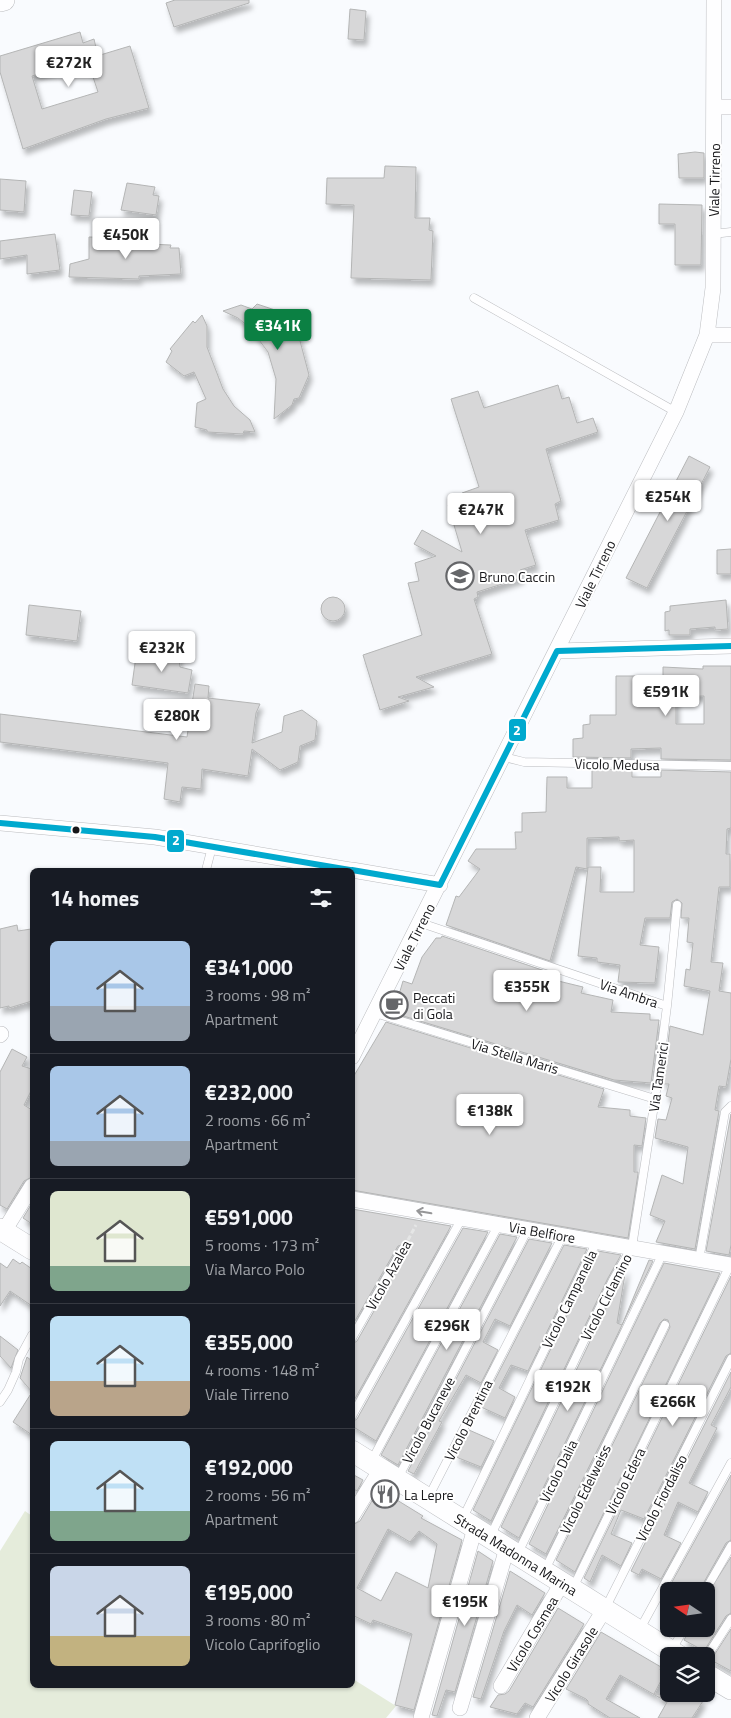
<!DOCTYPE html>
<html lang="en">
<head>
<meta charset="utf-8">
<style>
  body { margin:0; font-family:"Titillium Web",sans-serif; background:#20242c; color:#f1f3f6; height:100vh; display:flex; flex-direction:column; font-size:19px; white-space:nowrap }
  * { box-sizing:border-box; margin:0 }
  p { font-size:16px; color:#9ea1a6 }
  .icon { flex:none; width:28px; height:28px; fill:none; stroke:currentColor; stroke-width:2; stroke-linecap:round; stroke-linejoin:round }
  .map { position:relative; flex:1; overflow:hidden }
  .details { position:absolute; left:30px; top:868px; width:325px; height:820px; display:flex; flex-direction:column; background:#171b24; border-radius:8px; box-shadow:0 1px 4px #0004 }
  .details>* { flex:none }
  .needle { width:32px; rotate:283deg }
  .buttons { position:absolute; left:660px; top:1582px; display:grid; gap:10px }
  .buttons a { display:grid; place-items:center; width:55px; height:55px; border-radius:8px; background:#171b24; box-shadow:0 1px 4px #0004; font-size:25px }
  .price { position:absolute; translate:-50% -42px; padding:0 11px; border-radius:5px; background:#fff; color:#222; font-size:16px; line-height:32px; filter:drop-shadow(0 1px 2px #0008) }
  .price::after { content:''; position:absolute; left:50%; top:30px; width:15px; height:11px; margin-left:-8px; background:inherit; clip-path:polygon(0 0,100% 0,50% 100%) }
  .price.on { background:#0b8043; color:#fff }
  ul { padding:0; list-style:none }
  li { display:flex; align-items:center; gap:15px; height:125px; padding:0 20px }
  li+li { border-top:1px solid #363941 }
  li span { display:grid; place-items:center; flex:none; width:140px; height:100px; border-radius:8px; color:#555 }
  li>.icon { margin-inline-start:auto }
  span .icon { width:60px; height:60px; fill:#fffc; stroke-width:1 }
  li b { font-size:21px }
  h2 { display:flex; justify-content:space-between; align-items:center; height:60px; padding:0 20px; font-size:21px }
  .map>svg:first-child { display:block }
</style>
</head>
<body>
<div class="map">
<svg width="731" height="1718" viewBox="0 0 731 1718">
  <defs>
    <filter id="shadow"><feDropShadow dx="3" dy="5.5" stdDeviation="2.5" flood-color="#0004"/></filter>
  </defs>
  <rect width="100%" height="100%" fill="#f9fbfe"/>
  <!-- green -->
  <path fill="#e5ecdb" d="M25 1511 32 1516V1685H352L353 1679 396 1706 386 1718H0V1551Z"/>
  <!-- building -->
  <path fill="#d7d7d8" stroke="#b4b5b5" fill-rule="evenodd" filter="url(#shadow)" d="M175 0H249V3L174 27 166 3Z
    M350 9 366 11 364 40 348 39Z
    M80 32 83 43 94 39 98 56 32 76 42 109 98 92 87 59 130 46 149 108 106 119 23 149 0 72V56Z
    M695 152 704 153V178H679L678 154Z
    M385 166 416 167 415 218H430L429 230 433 231 431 280 351 278 354 205 326 204 327 178H384Z
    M0 179 26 181 24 212 0 210Z
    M127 183 155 187 153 195 159 196 156 215 121 210Z
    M74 190 92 192 89 216 71 215Z
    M659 204 702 205 701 265H675V224H659Z
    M55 234 60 270 27 274V255L0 259V241Z
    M89 237 126 238 125 243 171 245 170 248H179L181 274 139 276V279L69 277 70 264 89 259Z
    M257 304 281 312 299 337 309 375 299 398 294 399 292 405 274 419 276 379 268 352 250 328 238 318 223 311 241 305 252 309Z
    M202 315 207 326V347L223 389 234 406 250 420 255 432 244 431 243 434 207 432V430L195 427 197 403 206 399 194 372 184 376 166 362 172 351 170 349 193 321 195 323Z
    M558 385 562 399 569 397 577 423 593 418 598 432 546 449 561 501 555 504 559 520 525 530 536 565 520 570 521 578 477 592 478 597 474 599 492 654 416 677 434 687 398 697 409 701 380 710 363 655 422 635 408 583 419 581 415 563 436 556 414 544 422 530 462 552 448 505 464 499 462 493 479 487 451 399 478 391 484 408Z
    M689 456 710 467 647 588 626 578Z
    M731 549V574H717V550Z
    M321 609a12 12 0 1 1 24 0a12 12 0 1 1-24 0Z
    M726 600 728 629 715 630V627L690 629V635H669V630L665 631V612L670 611V606Z
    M29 605 81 611 77 641 26 635Z
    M169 649 178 651 180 667 192 670 188 693 132 685 136 656 159 658Z
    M703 666H731V760L661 759V748L631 749V758L573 757V739L583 738V725L590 724V715H616V676H663V667L703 669ZM704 696V724H676V697Z
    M195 684 209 686 208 698 260 704 256 713 252 743 282 732 284 716 302 710 317 721 315 740 300 746 298 762 280 770 252 749 248 776 202 769 201 789 182 787 180 802 164 799 168 763 0 742V714L187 737Z
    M592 769 632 770V777H661V770L731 772V828L727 829 726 854H730V887H719L711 962 723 963 719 991 731 993V1059L726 1087 719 1086 715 1110 719 1111 695 1249 656 1242 665 1221 650 1215 662 1175 683 1184 688 1147 655 1138 658 1119 666 1120 672 1098 666 1096 669 1084H663L670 1026 703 1035 710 991 684 986 686 969 690 970 693 943 687 942 689 918H681L682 903 677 899 672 902 670 918H645L640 945 659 947 655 983 618 982 620 965 597 962V958L578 956 588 867H601L600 892H634V840L619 841V837L587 838V869L576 867 550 961 446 925 456 896 459 897 480 869 468 861 476 849H516L515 832H522V813L546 812 547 777H567V788H592Z
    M17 925 18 931 31 929 32 1001 9 1008V1006L0 1008V929Z
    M442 936 548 972 546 978 583 987 581 993 613 1000 611 1012 650 1014V1020H659L651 1083 614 1080 387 1011 394 996 398 998 403 981 412 984 422 957 436 938H441Z
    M386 1022 604 1089 598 1107 630 1110V1116L646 1118 642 1146 634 1145V1172H638V1174L628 1238 352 1190V1079Z
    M12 1049 27 1057 22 1066 32 1069V1089L24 1105 32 1110V1177L24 1181 7 1209 0 1205V1072Z
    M731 1114V1245L729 1255 706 1251Z
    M32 1203V1224L23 1218Z
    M352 1209 451 1226 352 1404V1344L357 1341 409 1249 405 1244 398 1246 352 1326Z
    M463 1228 488 1232 376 1441 352 1426V1422L357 1419Z
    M500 1234 517 1237 398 1465 381 1455Z
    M529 1239 552 1243 510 1326 495 1319 483 1342 498 1350 481 1383 466 1375 439 1421 442 1422 414 1474 408 1471Z
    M564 1245 587 1249 528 1371 511 1365 499 1388 515 1397 505 1418 481 1407Z
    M598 1251 621 1255 608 1278 491 1521 473 1510Z
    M13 1259 20 1264 22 1262 32 1269V1306L10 1291 0 1306V1263L7 1268Z
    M649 1260 653 1261 519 1538 501 1527 618 1283 626 1268 617 1323 622 1325Z
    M664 1263 720 1273 575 1572 556 1560 670 1327 668 1320 664 1319 660 1323 546 1554 529 1544Z
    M731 1276V1353L726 1356 644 1519 621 1510 611 1534 632 1543 621 1566 602 1555 590 1582 584 1578Z
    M0 1336 18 1350 11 1368 0 1356Z
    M27 1357 32 1361V1435L13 1422 32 1392 20 1378Z
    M731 1372V1387L711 1425 717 1428 689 1483 708 1492 698 1512 678 1502 664 1535 681 1543 661 1579 642 1569 639 1575 631 1571Z
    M469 1430 494 1441 481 1467 456 1457Z
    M352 1474 363 1480 357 1491 352 1488Z
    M731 1475V1540L726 1543 699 1591H667Z
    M379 1489 423 1516 421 1518 462 1540 414 1710 395 1705 412 1634 373 1620 371 1624 352 1615V1525L360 1521ZM388 1529 410 1542 419 1531 437 1544 428 1588 396 1572 381 1601 357 1588Z
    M478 1551 493 1561 455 1692 446 1690 437 1716 432 1715Z
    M731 1557V1613L726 1616 704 1651 684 1640 690 1629H706V1596Z
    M510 1571 545 1593 532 1615 517 1605 504 1631 481 1699 473 1697Z
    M558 1608 584 1624 533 1707 525 1703 517 1714 490 1707 498 1695 505 1694 509 1691Z
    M731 1629V1671L711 1660Z
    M601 1632 661 1667 660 1670 665 1673 654 1694H693L703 1701 692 1718H658L667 1702 620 1675 606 1699 640 1718H610L588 1704V1701L586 1699 566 1689Z"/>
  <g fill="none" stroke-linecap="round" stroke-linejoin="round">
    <!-- lane casing -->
    <g stroke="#bcbdc0" stroke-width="9">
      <path id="lane" d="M713 234 731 232
        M474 298 676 412
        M504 757 524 762 731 766
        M206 870 212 847
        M421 923 667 1006
        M375 1013 655 1099
        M699 1260 725 1112 731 1106
        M352 1338 403 1249
        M0 1402 8 1390 16 1372 19 1359 32 1335
        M352 1416 462 1218
        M371 1462 499 1224
        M398 1478 528 1229
        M428 1498 563 1235
        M463 1518 597 1241
        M491 1535 613 1280 632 1247 655 1099 667 1006 677 905
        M518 1553 663 1253
        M545 1570 665 1325
        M573 1588 731 1263
        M705 1591 731 1546
        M606 1607 731 1359
        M640 1629 731 1463
        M671 1651 684 1629
        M706 1658 731 1619"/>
    </g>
    <!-- street casing -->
    <g stroke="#bcbdc0" stroke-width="16">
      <path id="street" d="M715 107H731
        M707 335H731
        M557 651 731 646
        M0 823 155 837 350 870
        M352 870 440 885
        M0 1035 1 1034
        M352 1057 676 412 707 335 713 288 714 0
        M352 1199 731 1265
        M4 1231 32 1186
        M352 1516 381 1469
        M501 1686 562 1583
        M460 1708 507 1548
        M421 1718 475 1528
        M537 1718 604 1610"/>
    </g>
    <!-- secondary casing -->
    <g stroke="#bcbdc0" stroke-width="22">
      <path id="secondary" d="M0 1 4 0
        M0 1229 32 1249
        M352 1451 679 1656
        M706 1674 731 1689"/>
    </g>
    <!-- path -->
    <path stroke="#e5e6e6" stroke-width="3" stroke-dasharray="5 2.5" stroke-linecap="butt" d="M408 1240 416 1225"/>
    <!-- lane -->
    <use href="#lane" stroke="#fefeff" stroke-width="8"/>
    <!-- street -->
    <use href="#street" stroke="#fefeff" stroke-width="15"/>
    <!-- secondary -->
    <use href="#secondary" stroke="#fefeff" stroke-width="21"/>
    <!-- bus-1 casing -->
    <g stroke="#fff" stroke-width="10">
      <path id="bus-1" d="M0 823 155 837 350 870
        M352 870 440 885 557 651 731 646"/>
    </g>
    <!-- bus-1 -->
    <use href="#bus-1" stroke="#00a9ce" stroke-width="6"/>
  </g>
  <!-- one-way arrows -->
  <defs><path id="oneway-shaft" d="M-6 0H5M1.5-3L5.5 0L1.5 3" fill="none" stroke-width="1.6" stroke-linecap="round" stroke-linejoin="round" transform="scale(1.25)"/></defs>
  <use stroke="#969698" href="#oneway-shaft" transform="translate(424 1212) rotate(-170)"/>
  <!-- icons -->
  <defs>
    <g id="school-ring" transform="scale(1.4375)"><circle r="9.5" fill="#fff" stroke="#656669" stroke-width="1.5"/><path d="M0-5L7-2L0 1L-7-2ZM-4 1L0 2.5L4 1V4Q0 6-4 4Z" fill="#656669"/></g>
    <g id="cafe-ring" transform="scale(1.4375)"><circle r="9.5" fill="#fff" stroke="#656669" stroke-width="1.5"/><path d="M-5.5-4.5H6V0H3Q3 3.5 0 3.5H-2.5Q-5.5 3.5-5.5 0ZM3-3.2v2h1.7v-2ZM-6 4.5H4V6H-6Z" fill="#656669"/></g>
    <g id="restaurant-ring" transform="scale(1.4375)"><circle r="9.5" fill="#fff" stroke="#656669" stroke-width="1.5"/><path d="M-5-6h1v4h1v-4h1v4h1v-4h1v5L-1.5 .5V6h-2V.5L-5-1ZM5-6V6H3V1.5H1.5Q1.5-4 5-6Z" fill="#656669"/></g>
  </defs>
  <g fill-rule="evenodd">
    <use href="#school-ring" x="460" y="576"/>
    <use href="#cafe-ring" x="394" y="1005"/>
    <use href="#restaurant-ring" x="385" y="1494"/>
  </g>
  <!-- markers -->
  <circle fill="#161619" stroke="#fff" stroke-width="2" cx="76" cy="830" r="4.5"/>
  <g text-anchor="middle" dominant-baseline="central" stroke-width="4" stroke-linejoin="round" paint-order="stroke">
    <!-- street labels -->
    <g font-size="14" fill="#161619" stroke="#fff">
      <text transform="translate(714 180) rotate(-89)">Viale Tirreno</text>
      <text transform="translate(595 574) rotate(-64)">Viale Tirreno</text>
      <text transform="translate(617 764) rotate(1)">Vicolo Medusa</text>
      <text transform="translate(414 937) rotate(-63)">Viale Tirreno</text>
      <text transform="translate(629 993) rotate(19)">Via Ambra</text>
      <text transform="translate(515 1056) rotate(17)">Via Stella Maris</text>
      <text transform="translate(658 1077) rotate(-82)">Via Tamerici</text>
      <text transform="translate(542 1232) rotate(10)">Via Belfiore</text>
      <text transform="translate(388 1275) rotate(-61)">Vicolo Azalea</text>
      <text transform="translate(606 1297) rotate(-63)">Vicolo Ciclamino</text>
      <text transform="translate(569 1299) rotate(-64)">Vicolo Campanella</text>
      <text transform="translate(428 1420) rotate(-62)">Vicolo Bucaneve</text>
      <text transform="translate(468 1420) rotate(-63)">Vicolo Brentina</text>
      <text transform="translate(558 1471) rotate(-64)">Vicolo Dalia</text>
      <text transform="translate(625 1481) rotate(-64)">Vicolo Edera</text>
      <text transform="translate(585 1489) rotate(-64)">Vicolo Edelweiss</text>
      <text transform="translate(661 1498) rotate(-63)">Vicolo Fiordaliso</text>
      <text transform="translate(516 1554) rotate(32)">Strada Madonna Marina</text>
      <text transform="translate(532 1634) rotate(-59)">Vicolo Cosmea</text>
      <text transform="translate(571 1664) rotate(-58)">Vicolo Girasole</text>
    </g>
    <!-- poi labels -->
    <g font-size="14" fill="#161619" stroke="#fff" text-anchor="start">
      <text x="479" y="576">Bruno Caccin</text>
      <text x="413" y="997">Peccati<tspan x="413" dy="16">di Gola</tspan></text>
      <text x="404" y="1494">La Lepre</text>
    </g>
  </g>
  <g stroke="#fff" stroke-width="2">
    <rect x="508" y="718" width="19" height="24" rx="5" fill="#00a9ce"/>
    <rect x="166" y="829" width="19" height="24" rx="5" fill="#00a9ce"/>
  </g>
  <g font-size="14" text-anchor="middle" font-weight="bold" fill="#fff">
    <text x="517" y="735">2</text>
    <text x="176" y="845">2</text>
  </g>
</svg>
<div class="buttons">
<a><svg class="needle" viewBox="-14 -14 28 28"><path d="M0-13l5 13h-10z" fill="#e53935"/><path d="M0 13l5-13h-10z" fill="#9ea1a6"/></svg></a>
<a><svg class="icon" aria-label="layers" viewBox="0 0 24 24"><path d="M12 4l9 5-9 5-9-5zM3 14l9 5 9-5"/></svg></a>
</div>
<b class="price" style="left:69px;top:88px">€272K</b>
<b class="price" style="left:126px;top:260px">€450K</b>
<b class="price on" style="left:278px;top:351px">€341K</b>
<b class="price" style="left:668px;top:522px">€254K</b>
<b class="price" style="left:481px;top:535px">€247K</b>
<b class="price" style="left:162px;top:673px">€232K</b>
<b class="price" style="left:666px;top:717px">€591K</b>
<b class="price" style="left:177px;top:741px">€280K</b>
<b class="price" style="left:527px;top:1012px">€355K</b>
<b class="price" style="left:490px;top:1136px">€138K</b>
<b class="price" style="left:447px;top:1351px">€296K</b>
<b class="price" style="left:568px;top:1412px">€192K</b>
<b class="price" style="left:673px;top:1427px">€266K</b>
<b class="price" style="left:465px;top:1627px">€195K</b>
<section class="details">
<h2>14 homes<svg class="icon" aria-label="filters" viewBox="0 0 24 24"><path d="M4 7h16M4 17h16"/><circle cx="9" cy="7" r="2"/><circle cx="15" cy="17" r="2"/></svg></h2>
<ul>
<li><span style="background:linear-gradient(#a9c7e8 65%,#9aa5b1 0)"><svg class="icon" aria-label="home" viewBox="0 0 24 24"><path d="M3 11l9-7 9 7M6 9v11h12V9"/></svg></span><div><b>€341,000</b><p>3 rooms · 98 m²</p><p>Apartment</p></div></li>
<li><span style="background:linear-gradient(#a9c7e8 75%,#9aa5b1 0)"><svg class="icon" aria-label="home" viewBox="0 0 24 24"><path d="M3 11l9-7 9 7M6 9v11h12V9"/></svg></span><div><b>€232,000</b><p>2 rooms · 66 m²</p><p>Apartment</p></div></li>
<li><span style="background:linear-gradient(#dfe7d0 75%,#7fa58c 0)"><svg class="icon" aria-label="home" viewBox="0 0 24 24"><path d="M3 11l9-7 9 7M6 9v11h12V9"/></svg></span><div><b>€591,000</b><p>5 rooms · 173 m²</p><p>Via Marco Polo</p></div></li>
<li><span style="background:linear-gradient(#bfe0f5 65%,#b9a48a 0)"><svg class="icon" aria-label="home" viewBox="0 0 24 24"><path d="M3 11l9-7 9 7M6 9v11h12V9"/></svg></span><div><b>€355,000</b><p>4 rooms · 148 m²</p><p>Viale Tirreno</p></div></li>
<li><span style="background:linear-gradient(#bfe0f5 70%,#7fa58c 0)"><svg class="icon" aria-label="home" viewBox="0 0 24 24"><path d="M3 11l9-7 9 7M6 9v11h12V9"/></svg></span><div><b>€192,000</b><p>2 rooms · 56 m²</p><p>Apartment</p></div></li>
<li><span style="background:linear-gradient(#c9d6e8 70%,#c2b280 0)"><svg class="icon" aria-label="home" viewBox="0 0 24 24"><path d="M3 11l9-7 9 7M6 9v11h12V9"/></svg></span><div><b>€195,000</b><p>3 rooms · 80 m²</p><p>Vicolo Caprifoglio</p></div></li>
</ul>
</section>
</div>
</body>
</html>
